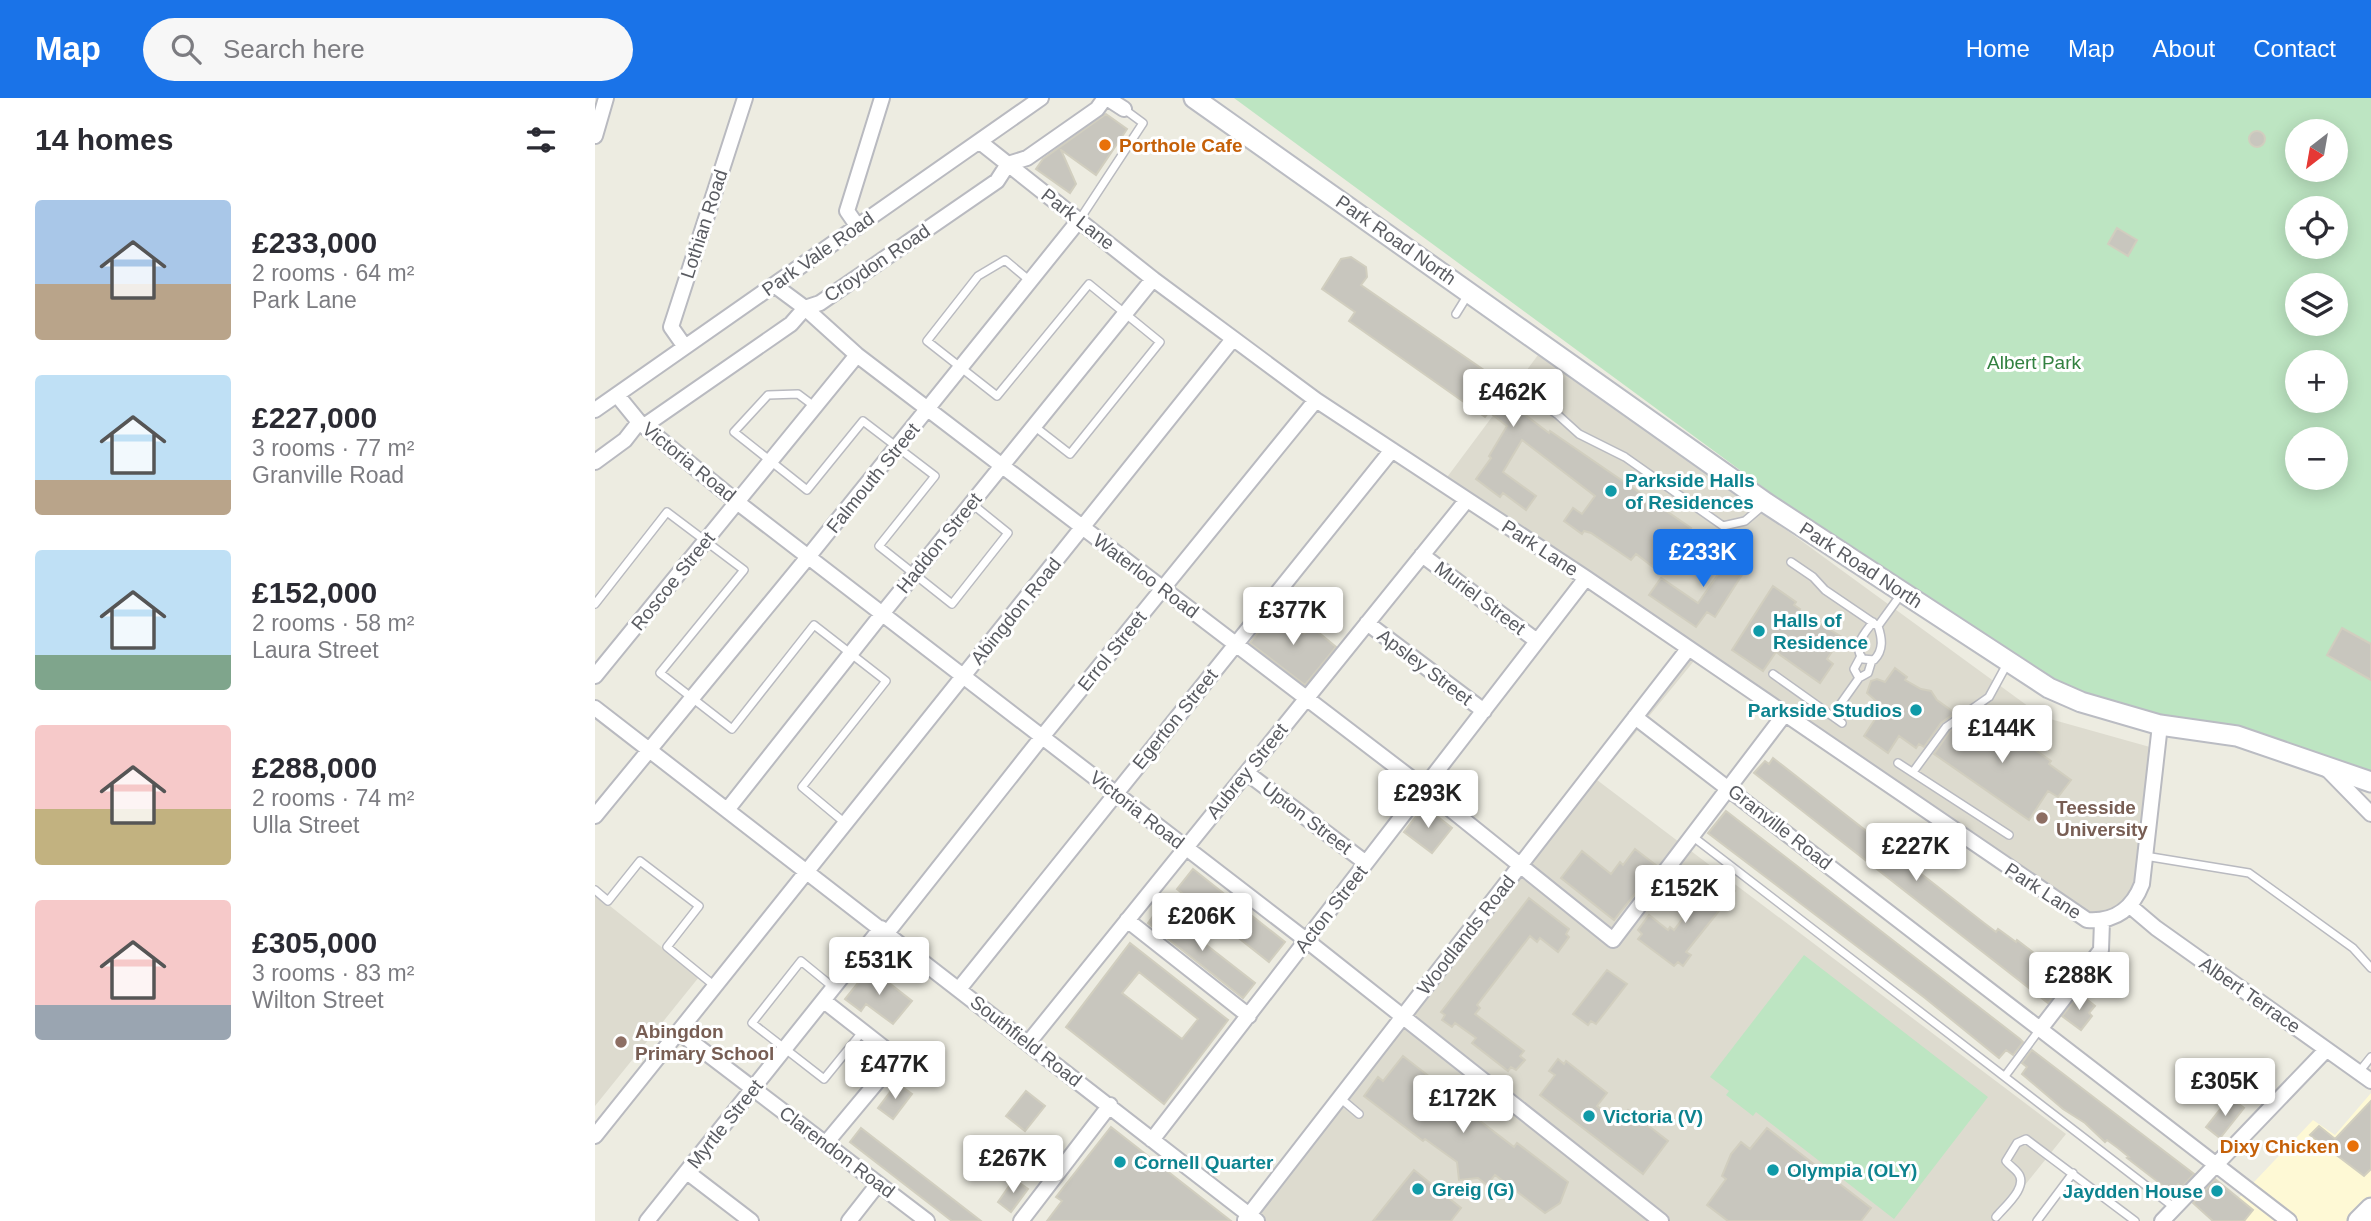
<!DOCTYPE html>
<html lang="en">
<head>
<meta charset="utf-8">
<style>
  body { margin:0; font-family:Arial,sans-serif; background:#f7f7f7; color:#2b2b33; height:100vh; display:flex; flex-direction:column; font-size:26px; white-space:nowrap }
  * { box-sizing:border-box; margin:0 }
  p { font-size:23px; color:#7c7c81 }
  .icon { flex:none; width:38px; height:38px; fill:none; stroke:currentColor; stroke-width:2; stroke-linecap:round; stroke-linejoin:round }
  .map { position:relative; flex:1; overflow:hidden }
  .drawer { display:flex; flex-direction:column; background:#fff; width:595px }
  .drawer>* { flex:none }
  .needle { width:46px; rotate:211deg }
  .controls { position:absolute; left:1690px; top:21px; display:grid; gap:14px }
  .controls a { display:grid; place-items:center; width:63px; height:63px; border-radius:50%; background:#fff; box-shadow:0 4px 18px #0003; font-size:35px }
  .price { position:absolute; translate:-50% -60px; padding:0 16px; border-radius:7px; background:#fff; color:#222; font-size:23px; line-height:46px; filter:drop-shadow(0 2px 4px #0008) }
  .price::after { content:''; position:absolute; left:50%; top:42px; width:21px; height:16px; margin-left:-10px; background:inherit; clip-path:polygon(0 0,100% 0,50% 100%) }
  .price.current { background:#1a73e8; color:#fff }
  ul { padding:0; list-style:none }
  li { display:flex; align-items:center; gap:21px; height:175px; padding:0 35px }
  li span { display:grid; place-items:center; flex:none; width:196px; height:140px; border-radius:7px; color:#555 }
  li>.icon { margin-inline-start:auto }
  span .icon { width:84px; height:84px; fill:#fffc; stroke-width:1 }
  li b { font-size:30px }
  h2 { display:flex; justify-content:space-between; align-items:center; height:84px; padding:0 35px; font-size:30px }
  header { display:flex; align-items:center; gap:42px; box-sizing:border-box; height:98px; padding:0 35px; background:#1a73e8; color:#fff }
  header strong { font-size:33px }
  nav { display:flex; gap:38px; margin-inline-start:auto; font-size:24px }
  .search { width:490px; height:63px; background:#f7f7f7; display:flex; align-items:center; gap:18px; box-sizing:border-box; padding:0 24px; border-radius:38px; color:#7c7c81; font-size:26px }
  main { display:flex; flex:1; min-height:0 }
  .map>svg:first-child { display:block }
</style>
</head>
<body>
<header>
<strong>Map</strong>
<div class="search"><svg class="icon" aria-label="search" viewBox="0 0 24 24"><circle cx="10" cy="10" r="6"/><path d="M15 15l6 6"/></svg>Search here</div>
<nav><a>Home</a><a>Map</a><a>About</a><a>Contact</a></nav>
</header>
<main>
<section class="drawer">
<h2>14 homes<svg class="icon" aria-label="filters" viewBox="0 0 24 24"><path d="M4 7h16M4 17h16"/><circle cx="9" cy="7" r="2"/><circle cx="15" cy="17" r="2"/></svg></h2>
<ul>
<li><span style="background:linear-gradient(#a9c7e8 60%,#b9a48a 0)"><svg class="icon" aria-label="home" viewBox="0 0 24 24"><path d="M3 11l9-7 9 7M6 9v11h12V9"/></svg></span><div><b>£233,000</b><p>2 rooms · 64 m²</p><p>Park Lane</p></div></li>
<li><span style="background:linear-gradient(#bfe0f5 75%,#b9a48a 0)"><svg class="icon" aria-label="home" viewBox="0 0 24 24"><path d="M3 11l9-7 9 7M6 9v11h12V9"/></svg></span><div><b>£227,000</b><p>3 rooms · 77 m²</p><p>Granville Road</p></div></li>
<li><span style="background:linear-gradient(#bfe0f5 75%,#7fa58c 0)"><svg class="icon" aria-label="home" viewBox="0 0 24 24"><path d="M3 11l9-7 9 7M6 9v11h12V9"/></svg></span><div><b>£152,000</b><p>2 rooms · 58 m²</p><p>Laura Street</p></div></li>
<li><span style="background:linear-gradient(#f6c9c9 60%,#c2b280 0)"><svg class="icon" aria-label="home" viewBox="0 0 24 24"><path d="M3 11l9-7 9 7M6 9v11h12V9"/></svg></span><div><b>£288,000</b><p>2 rooms · 74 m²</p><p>Ulla Street</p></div></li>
<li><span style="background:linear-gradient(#f6c9c9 75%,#9aa5b1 0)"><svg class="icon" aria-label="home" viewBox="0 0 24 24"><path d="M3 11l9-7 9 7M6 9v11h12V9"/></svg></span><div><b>£305,000</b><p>3 rooms · 83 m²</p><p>Wilton Street</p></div></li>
</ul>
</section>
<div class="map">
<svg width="1776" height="1123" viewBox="0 0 1776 1123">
  <rect width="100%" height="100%" fill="#edece1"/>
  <!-- commercial -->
  <path fill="#fef9d5" d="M1776 995V1123H1622L1718 1022 1740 1037Z"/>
  <!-- education -->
  <path fill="#dddbcf" d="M946 253 1448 619 1562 651 1550 758 1529 814 1507 823 1479 815 1103 558 1002 682 1471 1036 1401 1123H645L1092 551 847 386Z
    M0 796 104 879 0 1008Z"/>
  <!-- green -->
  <path fill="#bde5c2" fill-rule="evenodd" d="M639 0H1776V676L1455 600ZM1703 33H1741V72H1703ZM1703 110H1741V149H1703ZM1703 187H1741V226H1703ZM1703 264H1741V303H1703ZM1703 341H1741V380H1703Z
    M1209 857 1393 999 1299 1121 1161 1014 1158 1018 1131 997 1134 993 1115 979Z"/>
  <!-- building -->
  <path fill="#c8c6be" stroke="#d1cebf" stroke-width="2" fill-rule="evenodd" d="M511 16 532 31 501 77 466 52 481 86 475 95 441 71 448 61Z
    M1654 41a8 8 0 1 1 16 0a8 8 0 1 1-16 0Z
    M1522 130 1542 142 1533 158 1513 146Z
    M756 159 771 169 772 179 766 187 912 288 905 298 954 335 955 333 1096 430 1077 453 1075 451 1062 472 1041 456 1036 462 996 435 989 433 987 436 969 423 978 410 987 416 1000 398 927 342 908 374 941 398 931 412 908 395 905 399 881 381 896 360 894 358 912 328 894 314 890 319 754 223 760 214 727 191 746 161Z
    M1121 447 1152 469 1120 519 1112 514 1101 529 1054 497 1066 480 1103 505 1124 475 1109 464Z
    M1178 488 1201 504 1199 507 1205 511 1204 513 1247 539 1232 561 1238 566 1225 585 1181 554 1168 573 1137 552Z
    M681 512 709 536 717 529 741 549 710 587 655 545Z
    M1747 530 1776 546V582L1732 557Z
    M1300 570 1312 579 1310 582 1326 591 1336 593 1342 602 1360 615 1346 625 1329 649 1324 646 1321 650 1304 638 1293 655 1269 638 1288 609 1272 595 1276 583 1282 581 1290 584Z
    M1381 617 1404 633 1407 629 1456 663 1454 666 1476 682 1463 699 1453 693 1434 722 1339 656 1355 633 1371 623 1375 626Z
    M1178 660 1389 825 1401 834 1403 831 1421 844 1422 842 1468 877 1459 888 1464 891 1453 905 1159 675 1170 663 1174 666Z
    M829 708 857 730 837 755 809 734Z
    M1131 713 1425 941 1428 944 1418 957 1411 952 1404 960 1330 900 1113 735Z
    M1040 751 1062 768 1019 822 966 780 987 753 1016 776 1025 764 1028 767Z
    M598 771 690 844 674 864 582 791Z
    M1125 782 1140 793 1091 854 1096 857 1088 868 1083 864 1079 868 1043 841 1047 836 1043 832 1054 817 1073 832 1075 829 1079 832 1116 783 1121 787Z
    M934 800 974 831 971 836 974 839 963 854 945 840 942 844 935 838 882 907 885 910 880 916 929 953 925 958 930 962 921 972 916 969 913 973 877 945 881 940 860 925 857 929 847 922 850 917 846 914Z
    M564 810 660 885 648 900 553 825Z
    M535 845 633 922 569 1006 471 929ZM544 874 603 921 587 941 527 895Z
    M275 870 317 903 298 926 271 906 266 913 250 901Z
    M1012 872 1032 886 1001 926 996 923 993 927 978 916Z
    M1485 896 1500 908 1494 915 1497 918 1486 932 1467 918Z
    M1437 952 1514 1011 1599 1076 1587 1089 1583 1086 1576 1094 1532 1060 1534 1059 1523 1050 1512 1042 1510 1044 1490 1025 1468 1011 1427 976 1432 969 1427 965Z
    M808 958 862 1000 859 1003 919 1049 922 1045 973 1084 965 1105 950 1115 900 1077 892 1087 883 1080 864 1082 862 1064 830 1041 828 1043 769 998 783 979 788 983Z
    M963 961 969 966 971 963 1012 995 1002 1008 1023 1024 1033 1012 1073 1043 1048 1076 945 997 960 977 954 973Z
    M302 985 317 996 298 1021 283 1010Z
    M431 993 450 1008 430 1033 411 1018Z
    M1635 999 1649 1010 1625 1040 1611 1029Z
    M1776 1003V1071L1769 1078 1715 1037 1724 1028 1740 1041Z
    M516 1029 636 1123H452L467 1103 461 1099Z
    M266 1030 386 1123H357L255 1044Z
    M1172 1030 1276 1110 1266 1123H1133L1112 1107 1131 1081 1127 1078 1136 1056 1146 1044 1155 1051Z
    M819 1072 866 1110 859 1119 856 1123H778Z
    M419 1081 433 1091 416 1114 403 1104Z
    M1620 1081 1658 1112 1649 1123H1618L1598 1105Z"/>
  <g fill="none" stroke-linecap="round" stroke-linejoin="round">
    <!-- lane casing -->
    <g stroke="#b9bac0" stroke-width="10">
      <path id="lane" d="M485 121 548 25 529 11
        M435 183 410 162 383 178 332 243 402 298 494 186 565 244 475 356 439 328
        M861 216 874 195
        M942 302 963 317 984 336 1030 359 1128 428 1150 423 1171 405
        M219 308 203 296 173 297 139 334 212 392 268 323 340 378 284 448 357 506 413 435 376 405
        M1196 464 1218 479 1230 492 1283 528 1307 495
        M0 506 72 414 149 472 65 575 137 631 219 527 291 583 207 689 250 725
        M1278 524C1269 536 1257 548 1268 561L1279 562C1289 552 1287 540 1283 528
        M1266 558 1259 571 1264 580 1273 575 1277 562
        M1178 576 1247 625
        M1237 618 1264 580
        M1303 665 1414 737
        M1318 674 1351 629 1394 599 1412 566
        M1097 738 1580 1110
        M1550 758 1654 775 1758 850 1776 870
        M0 792 13 803 45 763 104 808 72 849 121 889
        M239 890 206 863 157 925 229 981 268 933
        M1764 974 1776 959
        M1410 978 1445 931
        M745 1000 764 1016
        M1401 1119C1409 1109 1434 1089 1423 1075 1420 1071 1415 1068 1411 1063L1422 1045 1431 1041 1540 1123
        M1442 1123 1478 1075"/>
    </g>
    <!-- street casing -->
    <g stroke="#b9bac0" stroke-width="18">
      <path id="street" d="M512 0 529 11
        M0 38 11 0
        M385 44 558 181 721 302 991 480 1492 822C1519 824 1537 812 1547 786L1565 627
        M263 129 252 113 287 0
        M179 187 210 210 262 257 829 690 1018 842 1189 617
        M90 249 76 229 150 0
        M22 297 44 324 142 404 711 842 1066 1123
        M0 312 446 0
        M49 328 196 226 210 210 225 205 402 83 413 66 432 60 502 11 510 0
        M0 364 30 342 44 324
        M827 457 942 543
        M772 525 889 613
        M0 578 262 257
        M0 610 662 1123
        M1040 619 1694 1123
        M1731 670 1776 716
        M652 675 771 765
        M132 712 287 516 558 181
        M0 718 213 459 485 121
        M1535 808 1561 830 1776 983
        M532 822 654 918
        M292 835 447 639 721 302
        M364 891 797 352
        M229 903 302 960 231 1045
        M1446 930 1506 852 1507 823
        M85 935 332 1123
        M434 944 871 403
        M0 1038 638 241
        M557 1042 991 480
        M92 1074 156 1123
        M650 1122 1093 551
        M52 1123 286 830
        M254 1123 283 1086
        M426 1123 515 1007
        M1567 1123 1731 952"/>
    </g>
    <!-- secondary casing -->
    <g stroke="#babcc3" stroke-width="23">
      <path id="secondary" d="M599 0 1171 405 1454 590 1486 604 1565 627 1642 638 1776 684
        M1763 1123 1776 1110"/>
    </g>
    <!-- lane -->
    <use href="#lane" stroke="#fff" stroke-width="7"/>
    <!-- street -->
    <use href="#street" stroke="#fff" stroke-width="14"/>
    <!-- secondary -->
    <use href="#secondary" stroke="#fff" stroke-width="19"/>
  </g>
  <!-- markers -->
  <g fill="#e8710a" stroke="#fff" stroke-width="2.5">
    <circle cx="510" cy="47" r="7"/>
    <circle cx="1758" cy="1048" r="7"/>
  </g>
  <g fill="#0f9aa8" stroke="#fff" stroke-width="2.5">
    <circle cx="1016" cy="393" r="7"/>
    <circle cx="1164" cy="533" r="7"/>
    <circle cx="1321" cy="612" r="7"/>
    <circle cx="994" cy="1018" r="7"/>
    <circle cx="525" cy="1064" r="7"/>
    <circle cx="1178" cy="1072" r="7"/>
    <circle cx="823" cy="1091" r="7"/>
    <circle cx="1622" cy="1093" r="7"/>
  </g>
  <g fill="#8d6e63" stroke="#fff" stroke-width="2.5">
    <circle cx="1447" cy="720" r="7"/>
    <circle cx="26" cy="944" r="7"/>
  </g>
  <g text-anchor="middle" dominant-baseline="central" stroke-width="6" stroke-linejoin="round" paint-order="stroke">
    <!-- food labels -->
    <g font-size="19" font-weight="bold" fill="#c56008" stroke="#fff" text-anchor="start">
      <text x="524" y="47">Porthole Cafe</text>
      <text x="1744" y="1048" text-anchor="end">Dixy Chicken</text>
    </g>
    <!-- street labels -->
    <g font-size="19" fill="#5a5c62" stroke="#fff">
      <text transform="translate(483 121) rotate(38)">Park Lane</text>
      <text transform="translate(109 126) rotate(-72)">Lothian Road</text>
      <text transform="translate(801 142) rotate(35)">Park Road North</text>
      <text transform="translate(223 156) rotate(-35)">Park Vale Road</text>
      <text transform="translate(282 165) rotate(-34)">Croydon Road</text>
      <text transform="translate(94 364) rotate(39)">Victoria Road</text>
      <text transform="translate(278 380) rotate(-51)">Falmouth Street</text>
      <text transform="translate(344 445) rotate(-51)">Haddon Street</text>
      <text transform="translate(945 450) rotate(33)">Park Lane</text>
      <text transform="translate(1266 467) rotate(33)">Park Road North</text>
      <text transform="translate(551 478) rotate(37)">Waterloo Road</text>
      <text transform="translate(78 483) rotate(-51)">Roscoe Street</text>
      <text transform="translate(885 500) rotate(37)">Muriel Street</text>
      <text transform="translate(421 513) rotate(-51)">Abingdon Road</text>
      <text transform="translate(517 553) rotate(-51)">Errol Street</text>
      <text transform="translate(830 569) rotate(37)">Apsley Street</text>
      <text transform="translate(580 621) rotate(-51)">Egerton Street</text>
      <text transform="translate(652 673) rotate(-51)">Aubrey Street</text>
      <text transform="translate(542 712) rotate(38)">Victoria Road</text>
      <text transform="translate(712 720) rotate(37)">Upton Street</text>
      <text transform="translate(1185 729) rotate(38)">Granville Road</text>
      <text transform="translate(1448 793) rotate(33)">Park Lane</text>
      <text transform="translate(736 811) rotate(-52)">Acton Street</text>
      <text transform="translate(871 837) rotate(-52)">Woodlands Road</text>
      <text transform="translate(1655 897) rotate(35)">Albert Terrace</text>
      <text transform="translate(431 943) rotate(38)">Southfield Road</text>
      <text transform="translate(130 1026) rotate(-51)">Myrtle Street</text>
      <text transform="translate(242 1054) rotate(37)">Clarendon Road</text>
    </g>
    <!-- park labels -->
    <g font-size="19" fill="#328140" stroke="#fff">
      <text x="1439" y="264">Albert Park</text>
    </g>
    <!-- culture labels -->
    <g font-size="19" font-weight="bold" fill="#0d838f" stroke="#fff" text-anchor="start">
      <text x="1030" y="382">Parkside Halls<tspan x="1030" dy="22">of Residences</tspan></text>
      <text x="1178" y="522">Halls of<tspan x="1178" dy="22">Residence</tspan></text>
      <text x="1307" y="612" text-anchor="end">Parkside Studios</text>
      <text x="1008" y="1018">Victoria (V)</text>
      <text x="539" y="1064">Cornell Quarter</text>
      <text x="1192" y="1072">Olympia (OLY)</text>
      <text x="837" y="1091">Greig (G)</text>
      <text x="1608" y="1093" text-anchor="end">Jaydden House</text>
    </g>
    <!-- education labels -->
    <g font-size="19" font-weight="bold" fill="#785e54" stroke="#fff" text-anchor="start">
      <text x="1461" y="709">Teesside<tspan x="1461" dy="22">University</tspan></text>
      <text x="40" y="933">Abingdon<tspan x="40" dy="22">Primary School</tspan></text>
    </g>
  </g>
</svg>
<div class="controls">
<a><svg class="needle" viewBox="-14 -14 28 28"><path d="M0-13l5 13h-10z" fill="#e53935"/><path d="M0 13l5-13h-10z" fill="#7c7c81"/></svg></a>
<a><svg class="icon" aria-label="locate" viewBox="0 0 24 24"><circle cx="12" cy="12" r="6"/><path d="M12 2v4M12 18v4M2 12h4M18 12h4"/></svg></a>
<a><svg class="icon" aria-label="layers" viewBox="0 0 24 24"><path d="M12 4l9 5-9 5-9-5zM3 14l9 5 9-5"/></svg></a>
<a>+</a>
<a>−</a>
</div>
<b class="price" style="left:918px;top:331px">£462K</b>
<b class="price current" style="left:1108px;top:491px">£233K</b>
<b class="price" style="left:698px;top:549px">£377K</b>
<b class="price" style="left:1407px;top:667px">£144K</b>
<b class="price" style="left:833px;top:732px">£293K</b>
<b class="price" style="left:1321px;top:785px">£227K</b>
<b class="price" style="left:1090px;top:827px">£152K</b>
<b class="price" style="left:607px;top:855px">£206K</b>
<b class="price" style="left:284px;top:899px">£531K</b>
<b class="price" style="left:1484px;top:914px">£288K</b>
<b class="price" style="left:300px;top:1003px">£477K</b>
<b class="price" style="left:1630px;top:1020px">£305K</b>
<b class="price" style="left:868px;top:1037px">£172K</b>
<b class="price" style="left:418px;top:1097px">£267K</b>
</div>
</main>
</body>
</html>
